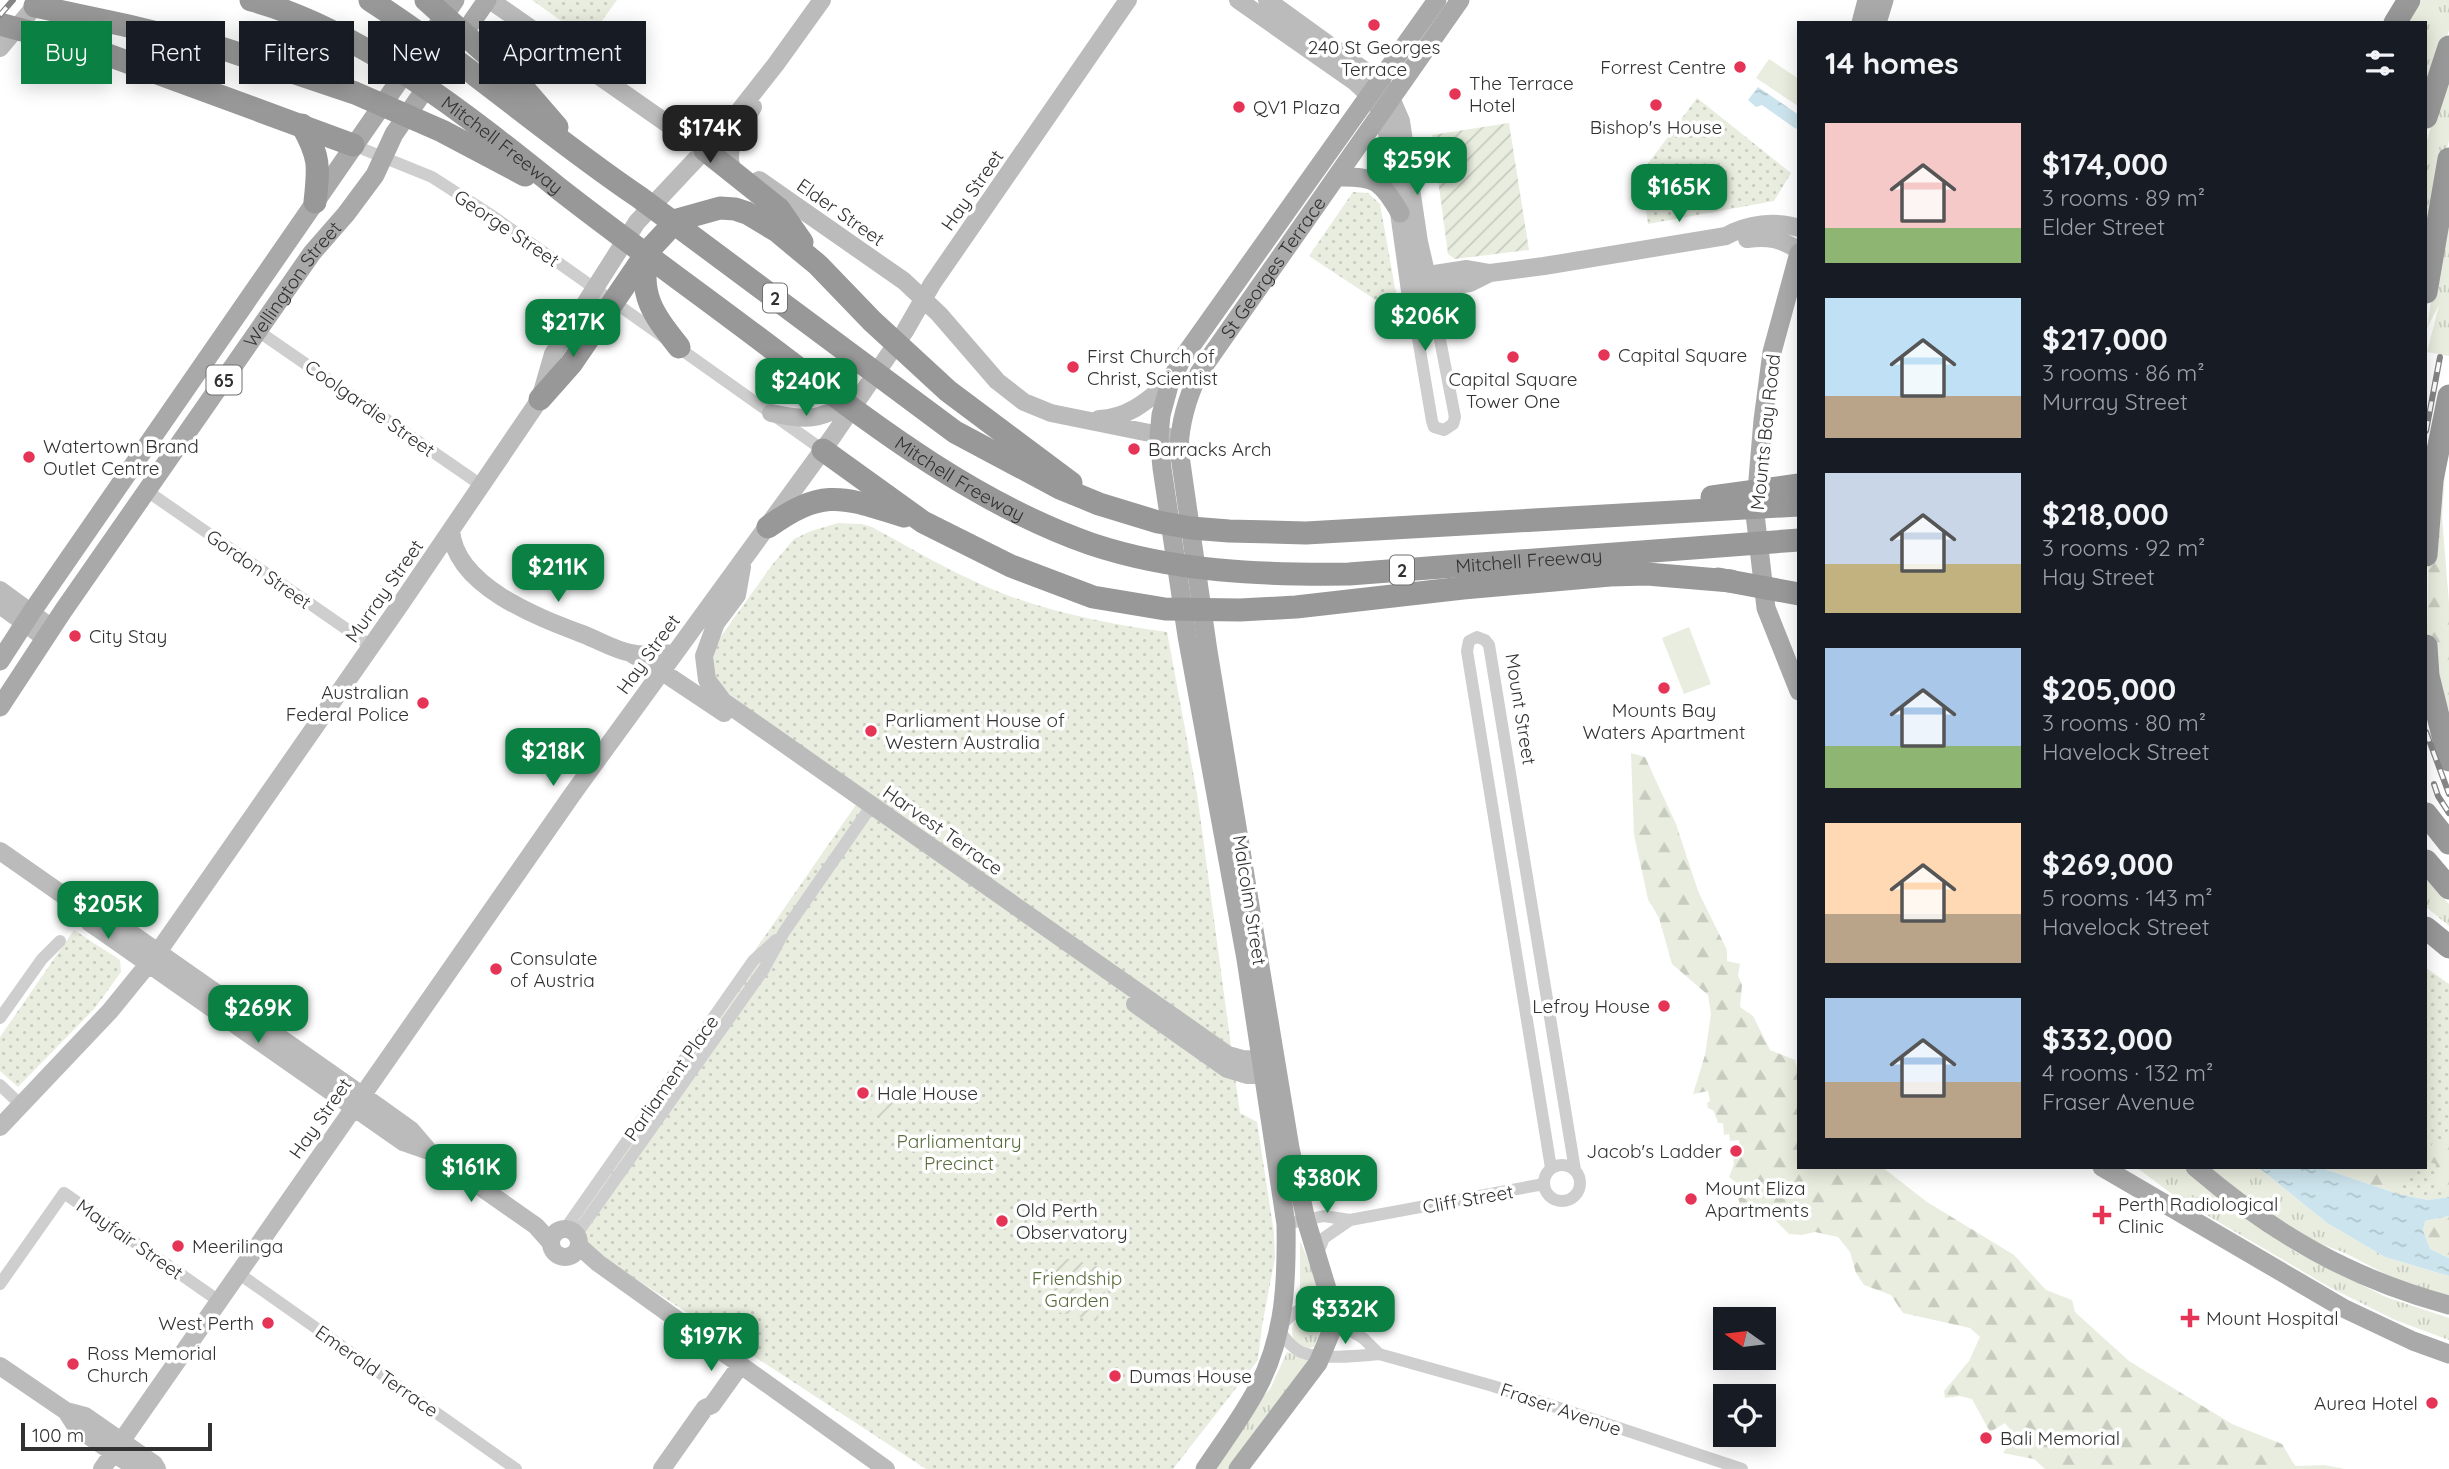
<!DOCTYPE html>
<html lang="en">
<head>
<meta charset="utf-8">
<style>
  body { margin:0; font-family:Quicksand,sans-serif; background:#242831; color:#f1f3f6; height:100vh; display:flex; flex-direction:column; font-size:26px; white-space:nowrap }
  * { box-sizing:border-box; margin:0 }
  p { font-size:23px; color:#9ea1a6 }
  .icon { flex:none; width:38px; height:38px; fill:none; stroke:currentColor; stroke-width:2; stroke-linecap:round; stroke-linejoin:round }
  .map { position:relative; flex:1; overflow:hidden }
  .sheet { position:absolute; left:1797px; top:21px; width:630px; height:1148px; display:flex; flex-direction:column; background:#171b24; border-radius:0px; box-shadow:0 4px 18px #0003 }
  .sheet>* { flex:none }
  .guide { position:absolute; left:21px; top:21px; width:665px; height:63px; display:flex; gap:14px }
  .needle { width:46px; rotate:284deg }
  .fabs { position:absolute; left:1713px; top:1307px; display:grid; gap:14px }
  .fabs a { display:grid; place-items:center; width:63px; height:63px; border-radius:0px; background:#171b24; box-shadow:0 4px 18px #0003; font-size:35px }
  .scale { position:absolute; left:21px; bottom:18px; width:191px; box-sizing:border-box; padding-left:7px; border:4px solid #313131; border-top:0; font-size:19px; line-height:24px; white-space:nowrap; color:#313131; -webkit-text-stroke:5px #fff; paint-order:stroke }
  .price { position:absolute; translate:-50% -60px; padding:0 16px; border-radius:14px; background:#0b8043; color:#fff; font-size:23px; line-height:46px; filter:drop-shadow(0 2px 4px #0008) }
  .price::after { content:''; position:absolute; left:50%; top:42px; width:21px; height:16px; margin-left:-10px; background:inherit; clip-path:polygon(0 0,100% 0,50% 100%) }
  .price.current { background:#222; color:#fff }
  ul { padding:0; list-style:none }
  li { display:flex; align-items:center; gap:21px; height:175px; padding:0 28px }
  li span { display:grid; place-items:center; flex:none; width:196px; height:140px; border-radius:0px; color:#555 }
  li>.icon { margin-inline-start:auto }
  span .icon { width:84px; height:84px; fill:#fffc; stroke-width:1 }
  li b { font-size:30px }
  h2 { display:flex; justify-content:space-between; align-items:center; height:84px; padding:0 28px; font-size:30px }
  .pill { padding:0 24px; border-radius:0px; background:#171b24; box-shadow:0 4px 18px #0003; font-size:24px; line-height:63px }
  .pill.current { background:#0b8043; color:#fff }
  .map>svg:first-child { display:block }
</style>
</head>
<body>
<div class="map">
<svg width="2449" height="1469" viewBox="0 0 2449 1469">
  <defs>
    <pattern id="grass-tufts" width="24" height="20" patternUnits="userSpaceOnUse" patternTransform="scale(1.75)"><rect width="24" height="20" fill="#e8eddf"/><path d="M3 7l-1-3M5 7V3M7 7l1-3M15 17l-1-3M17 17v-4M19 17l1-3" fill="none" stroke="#c7ccc0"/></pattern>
    <pattern id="forest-firs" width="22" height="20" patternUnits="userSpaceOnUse" patternTransform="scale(1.75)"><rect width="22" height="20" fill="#e8eddf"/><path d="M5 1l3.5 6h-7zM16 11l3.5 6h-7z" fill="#c7ccc0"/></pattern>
    <pattern id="park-dots" width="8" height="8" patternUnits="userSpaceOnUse" patternTransform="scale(1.75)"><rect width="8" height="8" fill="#e8eddf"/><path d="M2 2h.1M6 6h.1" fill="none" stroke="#c7ccc0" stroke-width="1.8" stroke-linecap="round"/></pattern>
    <pattern id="garden-furrows" width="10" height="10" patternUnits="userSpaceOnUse" patternTransform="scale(1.75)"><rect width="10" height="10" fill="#e8eddf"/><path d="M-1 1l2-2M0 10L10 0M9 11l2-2" fill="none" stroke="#c7ccc0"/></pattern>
    <pattern id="water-ripples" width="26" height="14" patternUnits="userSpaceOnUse" patternTransform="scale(1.75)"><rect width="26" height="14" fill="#cce4ed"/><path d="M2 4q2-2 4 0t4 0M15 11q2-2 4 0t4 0" fill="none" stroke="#b0c4cc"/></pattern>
  </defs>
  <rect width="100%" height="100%" fill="#fff"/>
  <!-- grass -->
  <path fill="url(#grass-tufts)" d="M2422 0H2449V30L2426 99V23H2408Z
    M2449 63V140L2439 185 2426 273V144Z
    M2449 187V356L2427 352 2439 305 2427 328Z
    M2426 879 2449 904V926L2426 907Z
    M2136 1167H2183L2241 1214 2297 1253 2386 1297 2449 1318V1340L2395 1320 2331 1288 2176 1197Z
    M2208 1167H2258L2327 1223 2385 1257 2449 1276V1299L2399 1281 2345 1253 2305 1238 2260 1209Z
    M1300 1241 1320 1287 1322 1304 1300 1300Z
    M1312 1311 1322 1317 1324 1323 1314 1347C1291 1355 1280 1319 1312 1311Z
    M1287 1352 1309 1361 1308 1365 1228 1469H1214L1258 1402 1270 1389Z"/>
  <!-- forest -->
  <path fill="url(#forest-firs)" d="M2446 458 2442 517 2449 603V710L2439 698 2429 653 2427 633 2429 539Z
    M1631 753 1645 757 1676 824 1698 891 1727 950V961L1740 964 1738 976 1742 985 1740 1007 1753 1016 1770 1050 1795 1060 1799 1076V1167H1882L1927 1202 2014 1255 2046 1290 2072 1300 2075 1312 2129 1361 2232 1424 2282 1444 2295 1466 2324 1465 2345 1469H2045L2034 1459 2003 1453 2014 1435 2005 1423 1990 1432 1972 1399 1960 1396 1945 1398 1944 1391 1969 1361 1980 1337 1970 1328 1903 1313 1891 1295 1864 1285 1856 1273 1850 1252 1838 1237 1815 1232 1802 1235 1789 1234 1769 1214 1741 1209 1734 1181 1729 1177 1734 1164 1733 1158 1741 1156 1739 1140 1730 1141 1729 1134 1724 1135 1723 1123H1718L1714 1111 1708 1108 1707 1103 1710 1101 1708 1091 1693 1094 1705 1055 1711 1014 1708 995 1672 964 1659 918 1648 899 1634 835Z
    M2426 1075 2449 1084V1197L2398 1194 2319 1167H2426Z
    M2449 1216V1258L2430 1249 2423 1230 2425 1221Z"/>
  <!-- park -->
  <path fill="url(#park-dots)" d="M532 0H617L588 40Z
    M1697 98 1791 173 1774 201 1648 224 1641 173Z
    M1353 192 1368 193 1380 204 1400 316 1309 256Z
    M838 523 862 524 872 527C907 546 940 566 976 582 1036 610 1102 623 1167 632L1197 793 1240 1113 1257 1122 1274 1233 1275 1258 1262 1326 1258 1360 1173 1469H926L561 1230 862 796 710 679 709 653 772 565 794 539 811 531Z
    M74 930 120 960 121 972 95 1008 18 1087 0 1071V1037Z
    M2426 968 2449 984V1129L2443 1138 2433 1142 2426 1159Z
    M2426 1161 2436 1164 2435 1176 2442 1190 2449 1189V1197L2428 1200 2398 1194 2412 1167H2426Z"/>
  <!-- garden -->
  <path fill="url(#garden-furrows)" d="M1509 123 1529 250 1455 259 1448 254 1432 135Z
    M886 1088 902 1099 886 1121 870 1110Z
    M1057 1256 1111 1270 1097 1321 1044 1309Z"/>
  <!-- pitch -->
  <path fill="#e8eddf" d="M1769 59 1799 79 1798 106 1756 78Z
    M1689 627 1711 684 1684 694 1662 638Z"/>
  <!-- water -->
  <path fill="url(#water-ripples)" d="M1758 87 1799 115V125L1796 129 1762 105 1756 107 1748 100Z
    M2258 1167H2319L2398 1194 2428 1200 2449 1197V1216L2425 1221 2423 1230 2430 1249 2449 1258V1276L2385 1257 2327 1223Z"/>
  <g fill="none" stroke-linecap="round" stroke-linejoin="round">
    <!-- street -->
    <path stroke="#cecece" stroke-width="12" d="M353 145 432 177 491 215 823 450
      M1410 291 1432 421 1434 427 1444 430 1453 424 1455 417 1430 288
      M258 331 481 485
      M147 491 371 646
      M0 1018 42 959 60 941
      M0 1085 21 1105
      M1544 1183a18 18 0 1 1 36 0a18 18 0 1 1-36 0Z
      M1551 1168 1467 651 1469 641 1477 637 1485 640 1489 645 1575 1170
      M1286 1224 1324 1216 1350 1220 1544 1184
      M565 1229 753 961 776 940
      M576 1235 764 969 784 932 872 805
      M1317 1255 1324 1238 1350 1220
      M238 1273 516 1469
      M0 1284 64 1193 219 1301
      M1281 1325C1292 1315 1301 1304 1317 1308L1364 1339 1379 1354
      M1279 1331C1285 1338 1291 1347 1299 1351 1315 1360 1361 1356 1379 1354L1493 1386 1742 1469"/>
    <!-- secondary -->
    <path stroke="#bbb" stroke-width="18" d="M490 0 705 150 715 153
      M1238 0 1355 82 1369 95 1381 111 1389 141 1410 291 1470 283 1490 273
      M1267 0 1379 81 1391 98 1401 121 1419 242 1429 285
      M0 48 40 0
      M736 175C719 153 741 128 753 107
      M759 180 904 281 939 314 997 381 1024 402 1051 413 1179 439
      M1747 239C1769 236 1780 239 1799 250
      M1409 278 1467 269 1490 273 1544 266 1726 236C1747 224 1776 220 1799 228
      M771 413C812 422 817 419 854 401
      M1099 419C1129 418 1148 400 1170 382
      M451 530C455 587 540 618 585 635 600 641 615 650 631 653 643 656 660 654 674 653
      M742 567 737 595 716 623 704 656 707 680 723 701 1228 1055 1242 1059 1273 1060
      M0 590 52 628
      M0 605 45 638
      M632 654 661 671 724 713
      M0 851 73 902 98 910 379 1107 411 1130 429 1151 536 1226 551 1243
      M73 902 90 923 403 1142 429 1151
      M1135 1004 1227 1069 1247 1075H1278
      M0 1127 110 1011 158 952 402 602 540 399 553 354 637 222 728 125 776 64 822 0
      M551 1243a14 14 0 1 1 28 0a14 14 0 1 1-28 0Z
      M579 1246 598 1263 886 1469
      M0 1366 66 1411 85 1416 154 1464 157 1469
      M66 1411 77 1428 137 1469
      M102 1469 574 792 833 436 905 331 932 284 1128 0
      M662 1469 705 1408 712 1405 740 1366"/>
    <!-- primary -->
    <g stroke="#a9a9a9" stroke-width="19">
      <path d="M1861 23 1867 0"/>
      <path d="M1877 23 1884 0"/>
      <path d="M1337 177C1375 176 1381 180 1400 213"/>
      <path d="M1799 253 1772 352 1763 420 1755 514 1766 608 1799 691"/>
      <path d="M0 661 31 613 455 0"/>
      <path id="s1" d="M0 707 63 611 312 253 346 214 375 175 394 134 487 0"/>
      <path d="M2102 1167 2343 1308 2413 1341 2449 1354"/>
      <path d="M2195 1167C2272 1233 2351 1279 2449 1305"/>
      <path d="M1205 1469C1223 1442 1243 1416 1258 1387 1285 1336 1287 1281 1286 1224L1246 959 1187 636 1162 468 1159 436 1161 415 1170 382 1182 359 1437 0"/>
      <path id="s2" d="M1238 1469 1318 1363 1331 1332 1332 1305 1306 1220 1290 1148 1208 651 1179 449C1180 422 1187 398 1199 373L1460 0"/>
    </g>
    <!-- highway -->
    <g stroke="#989898" stroke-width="23">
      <path id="s3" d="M251 0C360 29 471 118 558 188 623 239 691 287 757 337 862 416 966 500 1091 544 1175 572 1262 575 1349 574L1799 540"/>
      <path d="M370 0C463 60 547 135 639 197L955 432 1060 488 1099 504 1158 522 1191 528 1229 531 1306 533 1799 505"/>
      <path d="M426 0 519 83 557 127"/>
      <path d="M35 6 124 25 224 49 355 93 442 131 525 175"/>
      <path d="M2395 23 2409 0"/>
      <path d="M0 24 89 48 353 145"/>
      <path d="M2426 117 2449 47"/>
      <path d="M302 125C320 157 319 166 315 202"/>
      <path d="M705 150 779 209 802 242"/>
      <path d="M647 255C639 297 654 315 679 347"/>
      <path d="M2426 292 2449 159"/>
      <path d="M540 399 571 364 648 251 677 220 720 208 735 209 747 213 777 231 818 265 872 321 948 391 1071 483"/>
      <path d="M823 450 923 522 1011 566 1093 597 1165 609 1240 610 1296 607 1463 588 1610 575 1647 574 1731 581"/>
      <path d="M1712 497 1799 485"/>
      <path d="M768 527C824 487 842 497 904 516"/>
      <path d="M2426 555 2432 480 2449 396"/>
      <path d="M1718 579 1799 594"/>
      <path d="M2426 646 2428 676 2449 760"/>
      <path d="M2426 814 2449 843"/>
      <path d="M2426 861 2449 888"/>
      <path d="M2426 928 2449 947"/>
    </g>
    <!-- rail casing -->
    <g stroke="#868686" stroke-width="6">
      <path id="rail" d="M0 15 13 0
        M2426 431 2440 357
        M2426 732 2449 794
        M2434 784 2438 796 2449 813"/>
    </g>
    <!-- rail -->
    <use href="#rail" stroke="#fff" stroke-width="3.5" stroke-dasharray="10" stroke-linecap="butt"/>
  </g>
  <!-- markers -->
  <g fill="#e63456" stroke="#fff" stroke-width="2.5">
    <circle cx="1374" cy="25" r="7"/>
    <circle cx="1740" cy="67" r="7"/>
    <circle cx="1455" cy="94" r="7"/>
    <circle cx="1656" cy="105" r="7"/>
    <circle cx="1239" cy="107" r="7"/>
    <circle cx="1604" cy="355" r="7"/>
    <circle cx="1513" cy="357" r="7"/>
    <circle cx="1073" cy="367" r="7"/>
    <circle cx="1134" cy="449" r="7"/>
    <circle cx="29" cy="457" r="7"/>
    <circle cx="75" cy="636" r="7"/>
    <circle cx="1664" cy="688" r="7"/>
    <circle cx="423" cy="703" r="7"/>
    <circle cx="871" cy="731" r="7"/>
    <circle cx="496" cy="969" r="7"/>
    <circle cx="1664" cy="1006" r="7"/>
    <circle cx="863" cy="1093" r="7"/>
    <circle cx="1736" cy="1151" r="7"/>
    <circle cx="1691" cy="1199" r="7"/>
    <path d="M2098.5 1204.5h7v7h7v7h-7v7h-7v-7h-7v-7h7z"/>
    <circle cx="1002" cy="1221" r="7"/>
    <circle cx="178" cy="1246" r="7"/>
    <path d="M2186.5 1307.5h7v7h7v7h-7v7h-7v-7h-7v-7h7z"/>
    <circle cx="268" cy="1323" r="7"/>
    <circle cx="73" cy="1364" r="7"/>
    <circle cx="1115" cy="1376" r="7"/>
    <circle cx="2432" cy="1403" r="7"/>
    <circle cx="1986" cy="1438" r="7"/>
  </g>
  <g text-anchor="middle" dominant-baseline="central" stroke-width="7" stroke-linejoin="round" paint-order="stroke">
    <!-- shield labels -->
    <g fill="#fff" stroke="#6f6f6f" stroke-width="2">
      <rect x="763" y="283.5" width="24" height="29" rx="5"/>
      <rect x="206.5" y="365.5" width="35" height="29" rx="5"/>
      <rect x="1390" y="555.5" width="24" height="29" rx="5"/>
    </g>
    <g font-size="18" font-weight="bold" fill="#313131">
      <text x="775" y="298">2</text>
      <text x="224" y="380">65</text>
      <text x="1402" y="570">2</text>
    </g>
    <!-- poi labels -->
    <g font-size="19" fill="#313131" stroke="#fff" text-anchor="start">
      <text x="1374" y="47" text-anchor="middle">240 St Georges<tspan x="1374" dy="22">Terrace</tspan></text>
      <text x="1726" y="67" text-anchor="end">Forrest Centre</text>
      <text x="1469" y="83">The Terrace<tspan x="1469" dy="22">Hotel</tspan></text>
      <text x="1253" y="107">QV1 Plaza</text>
      <text x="1656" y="127" text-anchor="middle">Bishop's House</text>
      <text x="1618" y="355">Capital Square</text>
      <text x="1087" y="356">First Church of<tspan x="1087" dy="22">Christ, Scientist</tspan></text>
      <text x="1513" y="379" text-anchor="middle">Capital Square<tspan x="1513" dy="22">Tower One</tspan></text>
      <text x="43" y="446">Watertown Brand<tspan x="43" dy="22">Outlet Centre</tspan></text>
      <text x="1148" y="449">Barracks Arch</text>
      <text x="89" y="636">City Stay</text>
      <text x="409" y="692" text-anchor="end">Australian<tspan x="409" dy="22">Federal Police</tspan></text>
      <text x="1664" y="710" text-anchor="middle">Mounts Bay<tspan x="1664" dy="22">Waters Apartment</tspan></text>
      <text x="885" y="720">Parliament House of<tspan x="885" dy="22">Western Australia</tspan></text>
      <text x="510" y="958">Consulate<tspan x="510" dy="22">of Austria</tspan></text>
      <text x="1650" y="1006" text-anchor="end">Lefroy House</text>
      <text x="877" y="1093">Hale House</text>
      <text x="1722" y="1151" text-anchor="end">Jacob's Ladder</text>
      <text x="1705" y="1188">Mount Eliza<tspan x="1705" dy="22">Apartments</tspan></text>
      <text x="2118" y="1204">Perth Radiological<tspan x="2118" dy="22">Clinic</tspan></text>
      <text x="1016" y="1210">Old Perth<tspan x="1016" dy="22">Observatory</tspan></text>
      <text x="192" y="1246">Meerilinga</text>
      <text x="2206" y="1318">Mount Hospital</text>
      <text x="254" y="1323" text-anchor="end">West Perth</text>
      <text x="87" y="1353">Ross Memorial<tspan x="87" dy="22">Church</tspan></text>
      <text x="1129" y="1376">Dumas House</text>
      <text x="2418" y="1403" text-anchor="end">Aurea Hotel</text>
      <text x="2000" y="1438">Bali Memorial</text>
    </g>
    <!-- street labels -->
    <g font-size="19" fill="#313131" stroke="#fff">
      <text stroke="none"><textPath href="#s3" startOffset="292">Mitchell Freeway</textPath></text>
      <text transform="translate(972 190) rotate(-55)">Hay Street</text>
      <text transform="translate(841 212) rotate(35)">Elder Street</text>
      <text transform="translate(507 228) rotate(34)">George Street</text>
      <text stroke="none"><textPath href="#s2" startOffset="1272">St Georges Terrace</textPath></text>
      <text stroke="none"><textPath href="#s1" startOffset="514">Wellington Street</textPath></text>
      <text transform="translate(370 408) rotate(35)">Coolgardie Street</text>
      <text transform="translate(1765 432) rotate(-84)">Mounts Bay Road</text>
      <text stroke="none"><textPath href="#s3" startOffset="859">Mitchell Freeway</textPath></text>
      <text stroke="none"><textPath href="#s3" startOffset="1447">Mitchell Freeway</textPath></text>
      <text transform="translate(259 569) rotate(35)">Gordon Street</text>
      <text transform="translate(384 591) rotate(-55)">Murray Street</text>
      <text transform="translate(648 654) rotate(-54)">Hay Street</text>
      <text transform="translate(1521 709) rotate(81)">Mount Street</text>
      <text transform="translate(943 830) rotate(35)">Harvest Terrace</text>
      <text transform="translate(1250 900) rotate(81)">Malcolm Street</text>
      <text transform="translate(671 1078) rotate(-55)">Parliament Place</text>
      <text transform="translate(320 1118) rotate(-55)">Hay Street</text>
      <text transform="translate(1468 1199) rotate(-10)">Cliff Street</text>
      <text transform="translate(130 1239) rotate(35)">Mayfair Street</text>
      <text transform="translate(377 1371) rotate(35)">Emerald Terrace</text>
      <text transform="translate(1561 1409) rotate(19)">Fraser Avenue</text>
    </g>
    <!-- park labels -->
    <g font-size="19" fill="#596d3d" stroke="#fff">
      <text x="959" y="1141">Parliamentary<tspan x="959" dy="22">Precinct</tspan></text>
      <text x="1077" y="1278">Friendship<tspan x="1077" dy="22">Garden</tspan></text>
    </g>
  </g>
</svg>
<div class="fabs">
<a><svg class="needle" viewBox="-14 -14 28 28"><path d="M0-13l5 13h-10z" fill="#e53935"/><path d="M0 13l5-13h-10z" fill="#9ea1a6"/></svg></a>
<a><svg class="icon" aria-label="locate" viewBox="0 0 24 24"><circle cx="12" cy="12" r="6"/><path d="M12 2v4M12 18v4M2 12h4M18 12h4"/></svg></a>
</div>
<div class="scale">100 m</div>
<b class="price current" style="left:710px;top:165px">$174K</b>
<b class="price" style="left:1417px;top:197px">$259K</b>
<b class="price" style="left:1679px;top:224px">$165K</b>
<b class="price" style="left:1425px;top:353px">$206K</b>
<b class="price" style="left:573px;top:359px">$217K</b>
<b class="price" style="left:806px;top:418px">$240K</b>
<b class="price" style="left:558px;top:604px">$211K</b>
<b class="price" style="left:553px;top:788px">$218K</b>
<b class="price" style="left:108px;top:941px">$205K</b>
<b class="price" style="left:258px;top:1045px">$269K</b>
<b class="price" style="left:471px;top:1204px">$161K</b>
<b class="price" style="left:1327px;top:1215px">$380K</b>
<b class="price" style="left:1345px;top:1346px">$332K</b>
<b class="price" style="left:711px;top:1373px">$197K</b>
<div class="guide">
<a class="pill current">Buy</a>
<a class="pill">Rent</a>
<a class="pill">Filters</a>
<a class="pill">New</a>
<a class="pill">Apartment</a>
</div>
<section class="sheet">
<h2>14 homes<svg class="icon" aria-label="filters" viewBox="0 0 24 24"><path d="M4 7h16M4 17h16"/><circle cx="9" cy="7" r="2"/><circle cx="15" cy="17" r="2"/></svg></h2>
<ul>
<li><span style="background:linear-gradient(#f6c9c9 75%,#8fb573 0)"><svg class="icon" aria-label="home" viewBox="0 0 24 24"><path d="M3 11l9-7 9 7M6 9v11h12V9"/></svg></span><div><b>$174,000</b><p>3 rooms · 89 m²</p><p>Elder Street</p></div></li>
<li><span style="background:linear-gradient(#bfe0f5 70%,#b9a48a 0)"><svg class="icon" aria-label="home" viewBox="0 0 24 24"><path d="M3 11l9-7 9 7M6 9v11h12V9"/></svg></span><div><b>$217,000</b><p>3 rooms · 86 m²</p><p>Murray Street</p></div></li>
<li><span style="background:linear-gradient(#c9d6e8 65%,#c2b280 0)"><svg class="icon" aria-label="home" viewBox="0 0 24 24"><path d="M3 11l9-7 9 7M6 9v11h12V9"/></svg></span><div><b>$218,000</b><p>3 rooms · 92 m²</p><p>Hay Street</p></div></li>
<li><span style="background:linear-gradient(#a9c7e8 70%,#8fb573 0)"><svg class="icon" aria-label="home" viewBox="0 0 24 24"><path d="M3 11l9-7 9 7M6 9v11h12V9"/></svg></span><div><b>$205,000</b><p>3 rooms · 80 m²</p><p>Havelock Street</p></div></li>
<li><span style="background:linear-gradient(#ffd9b3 65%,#b9a48a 0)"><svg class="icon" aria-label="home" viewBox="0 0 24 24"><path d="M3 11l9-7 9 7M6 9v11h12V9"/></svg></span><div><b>$269,000</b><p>5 rooms · 143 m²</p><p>Havelock Street</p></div></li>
<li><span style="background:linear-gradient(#a9c7e8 60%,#b9a48a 0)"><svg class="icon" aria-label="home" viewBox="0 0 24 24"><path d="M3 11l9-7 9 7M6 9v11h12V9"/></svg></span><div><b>$332,000</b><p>4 rooms · 132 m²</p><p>Fraser Avenue</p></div></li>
</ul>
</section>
</div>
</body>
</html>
